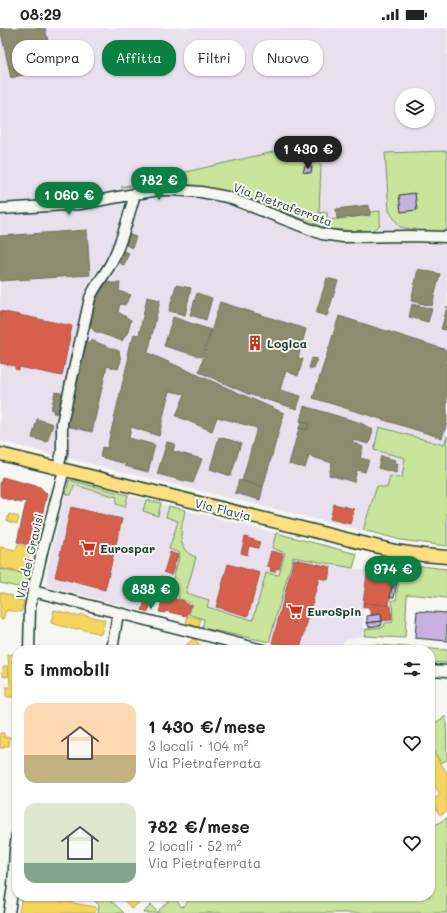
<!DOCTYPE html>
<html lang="it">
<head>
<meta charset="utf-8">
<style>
  body { margin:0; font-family:Mali,sans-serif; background:#f6f6f6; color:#222; height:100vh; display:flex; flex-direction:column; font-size:15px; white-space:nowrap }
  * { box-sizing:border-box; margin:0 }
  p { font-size:13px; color:#767676 }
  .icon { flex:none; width:22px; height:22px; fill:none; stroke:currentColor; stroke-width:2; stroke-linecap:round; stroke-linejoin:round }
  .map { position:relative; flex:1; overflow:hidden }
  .drawer { position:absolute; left:12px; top:617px; width:423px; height:256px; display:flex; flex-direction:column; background:#fff; border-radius:16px; box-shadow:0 1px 3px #0004 }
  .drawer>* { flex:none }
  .guide { position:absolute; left:12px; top:12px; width:423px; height:36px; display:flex; gap:8px }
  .controls { position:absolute; left:395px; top:60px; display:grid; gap:8px }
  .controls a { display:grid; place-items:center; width:40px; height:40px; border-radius:50%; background:#fff; box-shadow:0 1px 3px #0004; font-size:20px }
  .price { position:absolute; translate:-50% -34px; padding:0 9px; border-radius:14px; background:#0b8043; color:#fff; font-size:13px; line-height:26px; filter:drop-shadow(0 1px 2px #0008) }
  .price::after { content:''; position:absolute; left:50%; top:24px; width:12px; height:9px; margin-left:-6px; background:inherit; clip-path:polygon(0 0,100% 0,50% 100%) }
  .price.active { background:#222; color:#fff }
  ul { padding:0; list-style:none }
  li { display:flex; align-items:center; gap:12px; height:100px; padding:0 12px }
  li span { display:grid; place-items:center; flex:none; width:112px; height:80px; border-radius:12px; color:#555 }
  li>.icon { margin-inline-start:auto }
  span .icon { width:48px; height:48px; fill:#fffc; stroke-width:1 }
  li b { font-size:17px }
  h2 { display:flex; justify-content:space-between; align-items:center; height:48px; padding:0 12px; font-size:17px }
  .pill { padding:0 14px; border-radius:16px; background:#fff; box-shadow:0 1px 3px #0004; font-size:14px; line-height:36px }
  .pill.active { background:#0b8043; color:#fff }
  .status { display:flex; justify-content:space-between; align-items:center; height:28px; padding:0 20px; background:#fff; direction:ltr }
  .status svg { height:11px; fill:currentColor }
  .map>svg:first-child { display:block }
</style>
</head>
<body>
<div class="status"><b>08:29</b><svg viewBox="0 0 49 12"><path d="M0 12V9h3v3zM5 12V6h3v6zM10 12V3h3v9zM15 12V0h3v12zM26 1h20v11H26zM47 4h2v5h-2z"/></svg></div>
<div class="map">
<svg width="447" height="885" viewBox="0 0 447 885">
  <rect width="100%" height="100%" fill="#f6f6f2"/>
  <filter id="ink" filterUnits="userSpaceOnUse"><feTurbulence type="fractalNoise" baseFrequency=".025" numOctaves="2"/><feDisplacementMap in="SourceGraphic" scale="8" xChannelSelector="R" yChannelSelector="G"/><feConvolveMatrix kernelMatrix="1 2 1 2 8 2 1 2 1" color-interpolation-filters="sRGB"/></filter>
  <g filter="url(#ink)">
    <!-- built -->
    <path fill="#e8e1ed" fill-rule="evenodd" d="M0 0H447V123L385 126 421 203 447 204V518L401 512 74 432 0 413ZM402 67H428V93H402ZM321 136 319 185 327 192 370 187V184L375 201H328L244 168 193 157H159L125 159 147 154Z
      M69 452 181 481 170 521 181 525 173 551 161 548 157 563 148 584 46 558 48 536Z
      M185 482 276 505 272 520 286 524 279 548 266 545 253 592 207 579 208 572 185 565 196 529 189 527 184 522 181 513V506Z
      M293 529 367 543 363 580 364 586 363 598 366 601 364 608 347 611 343 614 341 622H303L269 614Z"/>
    <!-- green -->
    <path fill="#c9e49b" stroke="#749068" d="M290 120 294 131 321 136 319 185 327 184 328 192 370 187V184L380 183V197L375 201 368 204 328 201 244 168 193 157H159L121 159Z
      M447 123V204L421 203 400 199 389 183 385 125Z
      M379 399 444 417 447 408V518L401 512 363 502 377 458 387 460 390 448 402 450 405 430 374 422Z
      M69 452 128 467 125 479 116 476 117 469 74 457 71 467 66 466Z
      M146 472 161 475 158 488 143 483Z
      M169 478 185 482C182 499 174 522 196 529L186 565 209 572 207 579 253 592 266 545 279 547 285 525 272 520 276 505 357 526 353 540 293 529 269 614 202 600 204 591 189 586 192 576 178 570V567L157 561 161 548 173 551 180 525 169 521 178 493 166 489Z
      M397 535 447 541V570L407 566 405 610 364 608 366 601 384 599 385 595 393 594 392 572H396L399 552 395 551Z
      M0 541 29 547 28 556 23 555 22 560 0 555Z
      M363 616 447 622V635L430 634V622H362Z
      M446 688 447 732 441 735 430 718V698Z
      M447 790V885H143L151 877 157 884 173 869 182 879 194 868H430V800Z
      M87 868H106L124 885H98L99 877 92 870Z"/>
    <!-- homes -->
    <path fill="#f6d55c" stroke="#b6a750" d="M9 486 19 489 17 496 7 493Z
      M18 516 31 520 25 545 0 540V519L16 522Z
      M0 564 13 568 12 570 24 573 21 584 6 582 3 591 0 590Z
      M54 582 79 588 80 586 105 592 101 606 77 600 76 602 51 595Z
      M188 588 201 591 199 599 186 595Z
      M194 610 204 621 181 622Z
      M16 626 17 669H6V659H10L8 627Z
      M3 638H8L9 648 3 649Z
      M0 705H4V709H10L9 718H4V720H0Z
      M430 718 447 745V783L440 787 431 773 440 767 430 749Z
      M22 868H33L96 879 95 885H19Z
      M122 868H146L132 881 121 869Z"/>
    <!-- shops -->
    <path fill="#d6604d" stroke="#9f5646" d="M0 283 72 298 62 348 19 339V342L15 341V338L0 335Z
      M2 449 40 459 47 466 35 519 17 514 26 474 22 473V475L2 470V468H0V456Z
      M334 476 354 481 350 496 330 491Z
      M71 479 122 491 105 562 55 549Z
      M245 509 260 514 258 520 249 518 247 527 241 525Z
      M271 523 283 526 279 541 276 540 275 544 270 543 271 539 267 538Z
      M170 524 178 527 171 547 164 544Z
      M294 531 331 539 328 552 319 550 300 621 272 615Z
      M228 536 260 545 248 588 216 579Z
      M367 546 393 551 389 577 363 575Z
      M164 565 176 568 175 571 184 573V575L191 577 187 588 165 583V585L159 584Z
      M145 573 151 575 148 584 142 582Z
      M363 575 390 577 392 592 382 593 381 586 371 587V582H369L367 579 366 580H363Z"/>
    <!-- industry -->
    <path fill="#8c8c6e" stroke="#6b745d" d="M0 0H45L54 39 11 50Z
      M369 177 370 187 337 191 336 181Z
      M87 202 90 247 0 253V208Z
      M128 206 136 209 132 220 124 216Z
      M121 222 129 225 124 237 117 234Z
      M418 241 440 246 432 278 411 273Z
      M327 250 338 253 327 288 316 285Z
      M107 254 113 255H120L119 263 131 267 125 277 120 276 118 284 131 292 128 304 122 313 94 303 89 295 96 270Z
      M176 257 191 260 185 287 169 283Z
      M197 265 212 270 206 292 190 287Z
      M147 269 160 272 148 325 284 385 263 459 242 453 257 400 217 389 212 403 176 388 185 366 169 363 159 408 131 399 129 410 155 417 148 444 125 438 126 436 100 429 102 419 107 420 129 328 127 327 130 314H132L134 306 139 307Z
      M220 274 306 301 298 330 303 331 298 348 286 343 280 362 301 368 297 381 248 366 199 344Z
      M412 276 432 281 428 294 409 289Z
      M447 278V302L441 301 444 291Z
      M339 288 447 322V395L442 410 313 370Z
      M173 289 211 302 202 329 164 318Z
      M91 312 119 323 121 333 118 341 107 338 92 404 66 398 84 317Z
      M312 330 317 331 314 341 309 340Z
      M55 364 66 366 61 386 53 385 54 382H51Z
      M304 378 361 395 373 402 369 416 353 412 352 414 363 419 360 430 369 432 365 444 357 442 354 454 329 447 332 435 309 428 305 440 289 436 299 400 307 402 309 395 300 393Z
      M37 391 53 396 47 414 32 410Z
      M302 393 309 395 307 402 299 400Z
      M219 409 241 415 231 448 210 441Z
      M167 414 175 416 173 423 202 431 193 455 157 446Z
      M381 428 395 432V434L398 436 396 445 378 440Z
      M239 452 263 459 260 472 235 465Z"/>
    <!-- building -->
    <path fill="#c6b1e1" stroke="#1f3d34" d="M305 138 312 139 311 145 303 144Z
      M415 165 417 182 401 184 399 167Z
      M393 554 397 555 394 569H390Z
      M417 583 447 585V613L415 610Z
      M381 586 382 593 367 595V588Z
      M382 593V597L369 599 367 595Z"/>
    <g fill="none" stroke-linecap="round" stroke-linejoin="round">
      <!-- minor casing -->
      <g stroke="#1f3d34" stroke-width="13">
        <path id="minor" d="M0 181 80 176 135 166
          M58 440 62 424V395L90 270C95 257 106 246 112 233 123 212 128 189 135 166L159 162H173L201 164 227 169 322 206 343 209 408 208 447 209
          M33 563 263 622
          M29 622 30 580 33 563 43 520 64 442
          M112 622 118 585
          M430 642 447 643
          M9 885 13 858 15 822 17 807"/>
      </g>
      <!-- major casing -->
      <g stroke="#1f3d34" stroke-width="15">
        <path id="major" d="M0 426 395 523 423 527 447 529"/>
      </g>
      <!-- minor -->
      <use href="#minor" stroke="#f6f6f2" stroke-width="10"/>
      <!-- major -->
      <use href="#major" stroke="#fce080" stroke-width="12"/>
    </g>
  </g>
  <!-- icons -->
  <defs>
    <g id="building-bare" transform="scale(1.2)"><path d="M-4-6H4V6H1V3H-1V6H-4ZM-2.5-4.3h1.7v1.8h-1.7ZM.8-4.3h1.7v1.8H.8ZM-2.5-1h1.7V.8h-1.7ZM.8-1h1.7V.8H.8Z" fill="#c8321e" stroke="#f6f6f2" stroke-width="2.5" paint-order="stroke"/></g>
    <g id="supermarket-bare" transform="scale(1.2)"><path d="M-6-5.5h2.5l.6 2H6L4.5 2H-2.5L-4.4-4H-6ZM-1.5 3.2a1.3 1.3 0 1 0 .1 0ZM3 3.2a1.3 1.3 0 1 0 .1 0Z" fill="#c8321e" stroke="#f6f6f2" stroke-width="2.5" paint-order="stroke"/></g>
  </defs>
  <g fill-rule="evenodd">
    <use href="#building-bare" x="255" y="315"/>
    <use href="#supermarket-bare" x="88" y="520"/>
    <use href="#supermarket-bare" x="295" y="583"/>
  </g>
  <g text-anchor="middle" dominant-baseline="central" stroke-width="4" stroke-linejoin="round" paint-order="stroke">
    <!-- street labels -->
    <g font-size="12" fill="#1f3d34" stroke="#f6f6f2">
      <text transform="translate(283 176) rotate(20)">Via Pietraferrata</text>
      <text transform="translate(223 481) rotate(14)">Via Flavia</text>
      <text transform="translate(29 528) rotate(-77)">Via dei Gravisi</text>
    </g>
    <!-- poi labels -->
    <g font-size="12" font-weight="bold" fill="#1f3d34" stroke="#f6f6f2" text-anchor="start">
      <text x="267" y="315">Logica</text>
      <text x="100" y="520">Eurospar</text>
      <text x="307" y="583">EuroSpin</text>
    </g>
  </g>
</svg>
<div class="controls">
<a><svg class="icon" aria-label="layers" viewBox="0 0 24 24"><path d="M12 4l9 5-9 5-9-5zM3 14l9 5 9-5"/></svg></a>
</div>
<b class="price active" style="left:308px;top:142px">1 430 €</b>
<b class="price" style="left:159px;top:173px">782 €</b>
<b class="price" style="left:69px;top:188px">1 060 €</b>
<b class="price" style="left:393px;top:562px">974 €</b>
<b class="price" style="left:151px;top:582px">838 €</b>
<div class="guide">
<a class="pill">Compra</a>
<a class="pill active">Affitta</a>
<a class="pill">Filtri</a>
<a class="pill">Nuovo</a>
</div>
<section class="drawer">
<h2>5 immobili<svg class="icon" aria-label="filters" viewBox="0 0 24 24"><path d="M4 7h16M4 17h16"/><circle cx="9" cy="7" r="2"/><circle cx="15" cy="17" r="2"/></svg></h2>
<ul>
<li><span style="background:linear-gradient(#ffd9b3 65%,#c2b280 0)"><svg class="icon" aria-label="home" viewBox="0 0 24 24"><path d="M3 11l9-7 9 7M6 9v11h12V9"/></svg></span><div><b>1 430 €/mese</b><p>3 locali · 104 m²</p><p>Via Pietraferrata</p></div><svg class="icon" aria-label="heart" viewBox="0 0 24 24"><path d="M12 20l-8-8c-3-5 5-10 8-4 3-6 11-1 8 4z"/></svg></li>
<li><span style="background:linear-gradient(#dfe7d0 75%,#7fa58c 0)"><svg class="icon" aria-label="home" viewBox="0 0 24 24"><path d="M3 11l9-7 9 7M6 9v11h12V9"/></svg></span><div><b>782 €/mese</b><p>2 locali · 52 m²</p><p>Via Pietraferrata</p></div><svg class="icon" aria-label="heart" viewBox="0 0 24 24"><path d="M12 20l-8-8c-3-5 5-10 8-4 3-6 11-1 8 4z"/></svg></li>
</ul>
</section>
</div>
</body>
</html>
